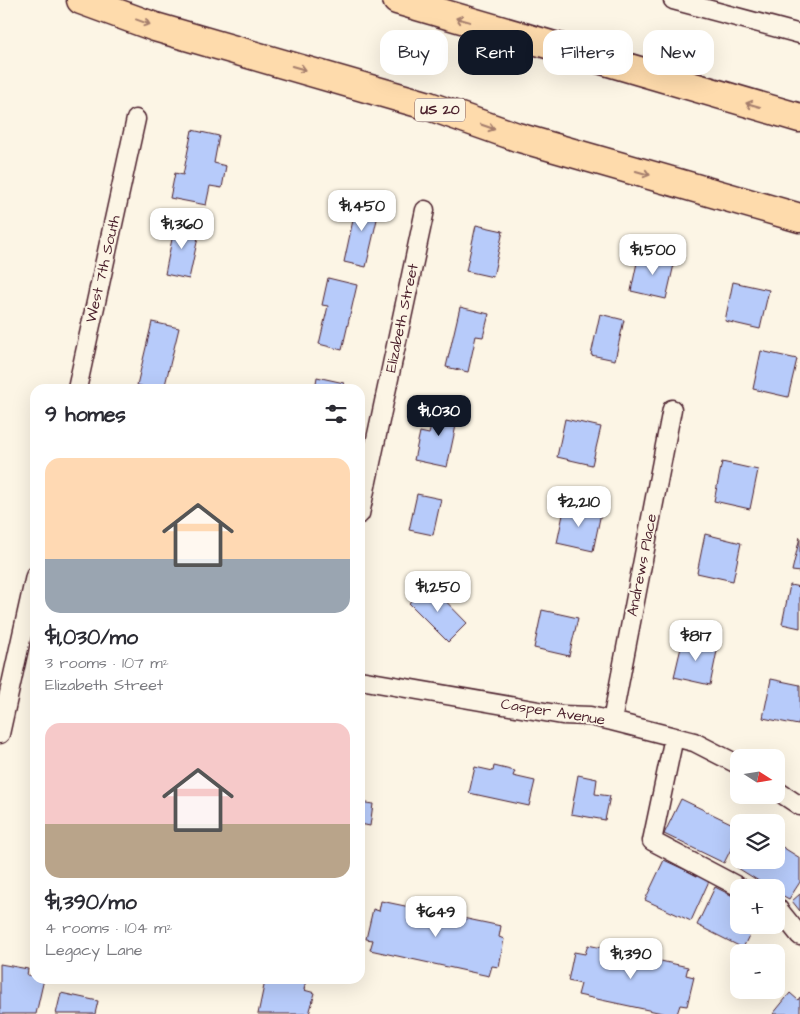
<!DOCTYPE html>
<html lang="en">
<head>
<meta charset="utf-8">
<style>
  body { margin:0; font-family:"Architects Daughter",sans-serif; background:#f2f2f3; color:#2b2b33; height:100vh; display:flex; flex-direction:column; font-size:19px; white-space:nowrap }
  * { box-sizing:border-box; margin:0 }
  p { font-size:16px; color:#7c7c81 }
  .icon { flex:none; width:28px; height:28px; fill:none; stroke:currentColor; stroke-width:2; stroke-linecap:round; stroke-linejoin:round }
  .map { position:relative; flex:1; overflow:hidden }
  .sheet { position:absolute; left:30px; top:384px; width:335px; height:600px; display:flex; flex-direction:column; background:#fff; border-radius:15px; box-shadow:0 5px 20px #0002 }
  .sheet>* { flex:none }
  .top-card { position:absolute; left:380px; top:30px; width:345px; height:45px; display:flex; gap:10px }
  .needle { width:32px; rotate:102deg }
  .tools { position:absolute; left:730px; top:749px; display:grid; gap:10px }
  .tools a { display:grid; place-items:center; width:55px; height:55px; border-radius:10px; background:#fff; box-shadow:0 5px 20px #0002; font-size:25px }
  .price { position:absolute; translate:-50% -42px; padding:0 11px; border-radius:10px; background:#fff; color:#222; font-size:16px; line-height:32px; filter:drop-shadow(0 1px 2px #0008) }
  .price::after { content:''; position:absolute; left:50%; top:30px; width:15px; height:11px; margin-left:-8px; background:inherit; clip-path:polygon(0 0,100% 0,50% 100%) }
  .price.on { background:#111827; color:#fff }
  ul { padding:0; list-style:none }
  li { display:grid; align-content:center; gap:10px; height:265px; padding:0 15px }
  li span { display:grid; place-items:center; height:155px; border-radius:15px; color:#555 }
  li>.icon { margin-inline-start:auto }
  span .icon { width:90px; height:90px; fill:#fffc; stroke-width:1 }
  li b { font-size:21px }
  h2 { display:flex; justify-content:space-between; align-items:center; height:60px; padding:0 15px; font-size:21px }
  .tag { padding:0 18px; border-radius:15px; background:#fff; box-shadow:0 5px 20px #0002; font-size:18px; line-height:45px }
  .tag.on { background:#111827; color:#fff }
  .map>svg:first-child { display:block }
</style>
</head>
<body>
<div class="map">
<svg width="800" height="1014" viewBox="0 0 800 1014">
  <rect width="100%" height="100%" fill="#fcf5e5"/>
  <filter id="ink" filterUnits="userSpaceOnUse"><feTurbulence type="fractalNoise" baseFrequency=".02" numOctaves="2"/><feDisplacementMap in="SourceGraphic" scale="10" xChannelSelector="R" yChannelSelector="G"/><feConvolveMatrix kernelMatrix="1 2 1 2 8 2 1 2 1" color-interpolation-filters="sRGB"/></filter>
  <g filter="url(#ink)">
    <!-- building -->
    <path fill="#b7cbfa" stroke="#4a1f2b" d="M192 130 219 136 214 163 226 166 222 188 210 186 206 205 170 198 175 173 183 175Z
      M358 197 381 202 366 267 344 262Z
      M176 219 194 223 193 231 199 233 189 279 165 274Z
      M476 225 503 231 493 277 466 271Z
      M639 253 675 260 666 299 631 291Z
      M328 278 357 285 342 350 319 344 328 306 322 305Z
      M733 282 769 290 760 329 725 321Z
      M460 307 489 314 483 337 476 336 468 372 446 367Z
      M600 314 624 320 615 360 591 355Z
      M152 322 179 328 164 389H153L137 385Z
      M761 351 797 359 788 397 753 389Z
      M317 377 344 383 342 389H315Z
      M437 402 460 407 447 467 414 460 420 432 429 434Z
      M565 419 601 427 592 465 557 457Z
      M722 462 758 470 750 509 714 501Z
      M417 494 441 499 433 535 409 530Z
      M565 505 601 513 593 551 557 543Z
      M705 534 741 543 733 581 697 573Z
      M800 537V572L792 571Z
      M429 584 467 623 448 642 409 603Z
      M790 585 800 587V628L782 624Z
      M542 610 578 618 569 656 534 648Z
      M683 639 718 646 710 685 674 677Z
      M771 679 800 685V718L798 725 763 718Z
      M494 766 515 771 513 776 535 781 529 806 469 793 475 767 493 771Z
      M578 775 597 779 595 794 610 796 605 820 571 814Z
      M681 799 739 827V833L724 863 664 834Z
      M360 802 373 804 370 826 360 824Z
      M776 843 800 858V882L789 899 776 892V888H770L733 865 739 857V860H776Z
      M664 860 709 881 691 921 645 900Z
      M715 887 739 899V925H754L743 948 697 925Z
      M800 894V911L792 901Z
      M381 901 501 926 499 937 504 939 499 967 492 966 489 976 370 950 373 940 366 939 373 909 379 911Z
      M588 945 688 967 686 975 694 977 687 1006 680 1005 677 1014H667L578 995 581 984 568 981 574 952 585 954Z
      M0 964 28 969 27 975 35 976V979H44L36 1014H0Z
      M277 979H306L304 990 315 993 309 1014H258L265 981 276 983Z
      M61 993 98 1001 95 1014H56Z
      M790 993 798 1000 800 997V1014H773Z"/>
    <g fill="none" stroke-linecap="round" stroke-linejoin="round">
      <!-- street casing -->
      <g stroke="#4a1f2b" stroke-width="21">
        <path id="street" d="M673 0 800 34
          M77 389 136 119
          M360 514 425 210
          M360 680 562 715 590 716 612 721 694 742 739 765
          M612 721 672 409
          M0 734 35 576
          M674 737 652 841 741 888
          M776 790 800 806
          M776 906 800 936"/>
      </g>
      <!-- highway casing -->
      <g stroke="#4a1f2b" stroke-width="31">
        <path id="highway" d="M81 0 155 27 429 106 517 137 800 218
          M397 0 800 118"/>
      </g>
      <!-- street -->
      <use href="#street" stroke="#fcf5e5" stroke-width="18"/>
      <!-- highway -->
      <use href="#highway" stroke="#fedbac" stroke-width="28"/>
    </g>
    <!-- one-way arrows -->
    <defs><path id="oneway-shaft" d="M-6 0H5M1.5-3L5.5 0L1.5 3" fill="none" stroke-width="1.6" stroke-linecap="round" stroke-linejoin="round" transform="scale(1.25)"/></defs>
    <g stroke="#a47d6c">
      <use href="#oneway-shaft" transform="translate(463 20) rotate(-164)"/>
      <use href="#oneway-shaft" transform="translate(143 22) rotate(20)"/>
      <use href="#oneway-shaft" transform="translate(299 68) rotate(16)"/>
      <use href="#oneway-shaft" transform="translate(753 105) rotate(-164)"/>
      <use href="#oneway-shaft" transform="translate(488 127) rotate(19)"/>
      <use href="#oneway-shaft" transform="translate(643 173) rotate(16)"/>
    </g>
  </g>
  <g text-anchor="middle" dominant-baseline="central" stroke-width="4" stroke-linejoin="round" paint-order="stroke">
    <!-- shield labels -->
    <rect fill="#fcf5e5" stroke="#7f5f63" stroke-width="1" x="415" y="98.5" width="50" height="23" rx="4"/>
    <g font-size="14" font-weight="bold" fill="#4a1f2b">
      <text x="440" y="110">US 20</text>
    </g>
    <!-- street labels -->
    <g font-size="15" fill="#4a1f2b" stroke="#fcf5e5">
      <text transform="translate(103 269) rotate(-77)">West 7th South</text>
      <text transform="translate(402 318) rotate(-78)">Elizabeth Street</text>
      <text transform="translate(642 565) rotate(-79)">Andrews Place</text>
      <text transform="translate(553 712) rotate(9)">Casper Avenue</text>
    </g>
  </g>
</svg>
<div class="tools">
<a><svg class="needle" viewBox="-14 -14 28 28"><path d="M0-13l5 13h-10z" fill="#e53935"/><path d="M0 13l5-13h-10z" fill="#7c7c81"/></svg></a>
<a><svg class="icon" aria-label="layers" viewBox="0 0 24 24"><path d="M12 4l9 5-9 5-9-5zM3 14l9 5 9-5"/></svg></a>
<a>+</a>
<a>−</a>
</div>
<b class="price" style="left:362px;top:232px">$1,450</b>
<b class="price" style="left:182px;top:250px">$1,360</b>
<b class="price" style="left:653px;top:276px">$1,500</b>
<b class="price on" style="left:439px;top:437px">$1,030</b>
<b class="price" style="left:579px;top:528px">$2,210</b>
<b class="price" style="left:438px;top:613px">$1,250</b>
<b class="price" style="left:696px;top:662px">$817</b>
<b class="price" style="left:436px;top:938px">$649</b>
<b class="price" style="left:631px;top:980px">$1,390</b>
<div class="top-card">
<a class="tag">Buy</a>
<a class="tag on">Rent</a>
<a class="tag">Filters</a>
<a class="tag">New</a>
</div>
<section class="sheet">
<h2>9 homes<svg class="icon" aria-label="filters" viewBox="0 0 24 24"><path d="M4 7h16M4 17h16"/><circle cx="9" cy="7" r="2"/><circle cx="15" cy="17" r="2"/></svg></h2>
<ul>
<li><span style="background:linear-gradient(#ffd9b3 65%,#9aa5b1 0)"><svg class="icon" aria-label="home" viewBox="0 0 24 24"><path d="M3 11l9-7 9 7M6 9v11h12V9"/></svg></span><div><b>$1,030/mo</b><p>3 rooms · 107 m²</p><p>Elizabeth Street</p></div></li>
<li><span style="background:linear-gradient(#f6c9c9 65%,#b9a48a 0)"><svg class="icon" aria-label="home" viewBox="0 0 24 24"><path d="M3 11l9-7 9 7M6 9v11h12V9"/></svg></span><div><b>$1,390/mo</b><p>4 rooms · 104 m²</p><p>Legacy Lane</p></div></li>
</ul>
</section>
</div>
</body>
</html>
